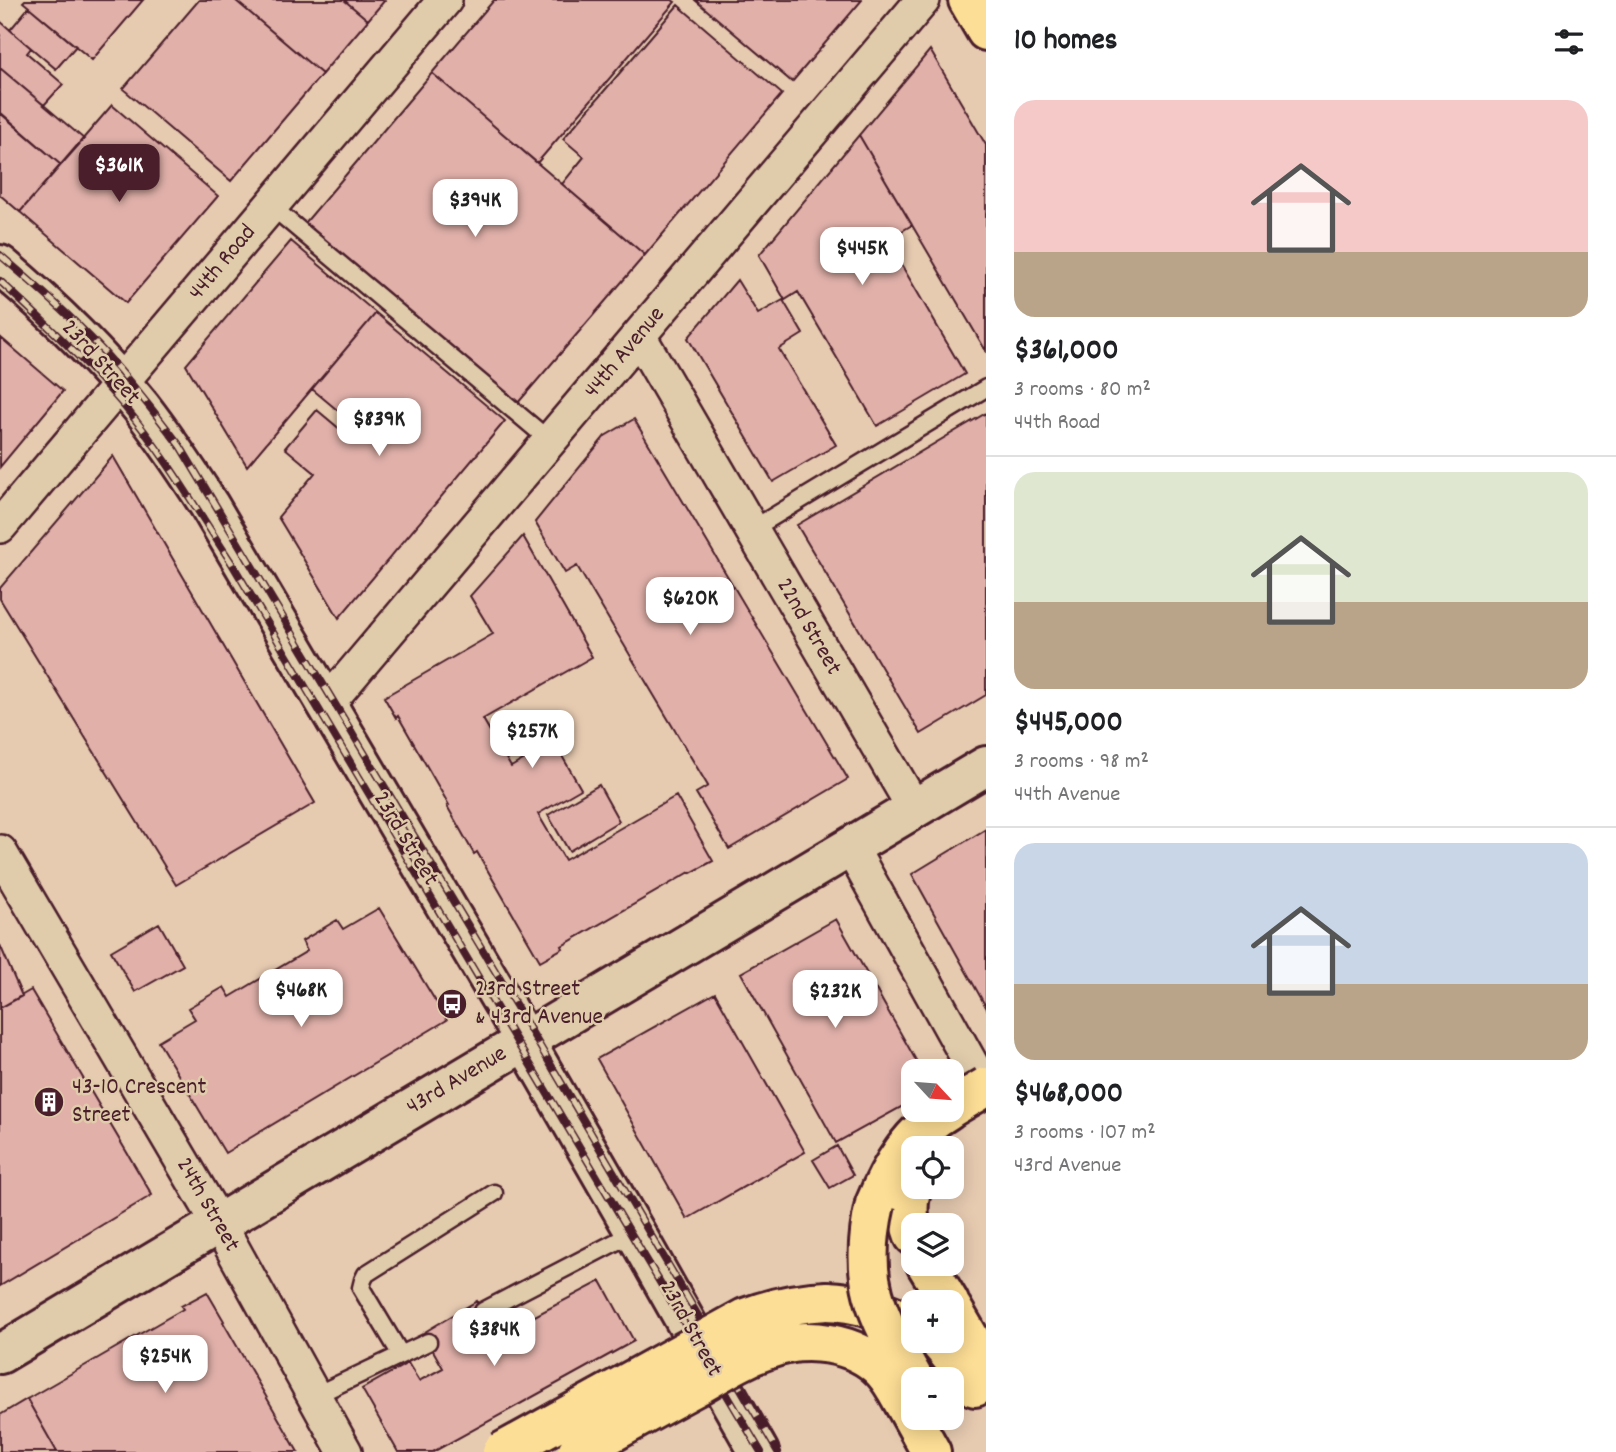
<!DOCTYPE html>
<html lang="en">
<head>
<meta charset="utf-8">
<style>
  body { margin:0; font-family:Dekko,sans-serif; background:#f2f2f2; color:#202124; height:100vh; display:flex; flex-direction:column; font-size:26px; white-space:nowrap }
  * { box-sizing:border-box; margin:0 }
  p { font-size:23px; color:#757577 }
  .icon { flex:none; width:38px; height:38px; fill:none; stroke:currentColor; stroke-width:2; stroke-linecap:round; stroke-linejoin:round }
  .map { position:relative; flex:1; overflow:hidden }
  .panel { display:flex; flex-direction:column; background:#fff; width:630px }
  .panel>* { flex:none }
  .needle { width:46px; rotate:116deg }
  .fabs { position:absolute; left:901px; top:1059px; display:grid; gap:14px }
  .fabs a { display:grid; place-items:center; width:63px; height:63px; border-radius:14px; background:#fff; box-shadow:0 4px 18px #0003; font-size:35px }
  .price { position:absolute; translate:-50% -60px; padding:0 16px; border-radius:14px; background:#fff; color:#222; font-size:23px; line-height:46px; filter:drop-shadow(0 2px 4px #0008) }
  .price::after { content:''; position:absolute; left:50%; top:42px; width:21px; height:16px; margin-left:-10px; background:inherit; clip-path:polygon(0 0,100% 0,50% 100%) }
  .price.selected { background:#4a1f2b; color:#fff }
  ul { padding:0; list-style:none }
  li { display:grid; align-content:center; gap:14px; height:371px; padding:0 28px }
  li+li { border-top:2px solid #e0e0e0 }
  li span { display:grid; place-items:center; height:217px; border-radius:21px; color:#555 }
  li>.icon { margin-inline-start:auto }
  span .icon { width:126px; height:126px; fill:#fffc; stroke-width:1 }
  li b { font-size:30px }
  h2 { display:flex; justify-content:space-between; align-items:center; height:84px; padding:0 28px; font-size:30px }
  main { display:flex; flex:1; min-height:0 }
  .map>svg:first-child { display:block }
</style>
</head>
<body>
<main>
<div class="map">
<svg width="986" height="1452" viewBox="0 0 986 1452">
  <rect width="100%" height="100%" fill="#e7cbb1"/>
  <filter id="ink" filterUnits="userSpaceOnUse"><feTurbulence type="fractalNoise" baseFrequency=".0143" numOctaves="2"/><feDisplacementMap in="SourceGraphic" scale="14" xChannelSelector="R" yChannelSelector="G"/><feConvolveMatrix kernelMatrix="1 2 1 2 8 2 1 2 1" color-interpolation-filters="sRGB"/></filter>
  <g filter="url(#ink)">
    <!-- building -->
    <path fill="#e0b0a9" stroke="#4a1f2b" stroke-width="2" d="M25 0H143L92 60 23 2Z
      M199 0H235L322 74 231 181 123 89Z
      M235 0H344L368 20 322 74Z
      M344 0H385L368 20Z
      M494 0H672L675 2 537 163 432 73Z
      M695 0H862L792 82Z
      M678 5 782 94 645 255 562 184 584 157 563 139Z
      M29 7 76 46 56 69 10 30Z
      M0 21 31 48 27 53 63 84 44 105 0 68Z
      M930 50 986 145V351L859 135Z
      M0 68 84 139 61 165 0 112Z
      M432 73 645 255 517 404 305 223Z
      M112 105 218 196 126 303 20 212Z
      M0 113 61 165 20 212 0 195Z
      M859 135 912 225 887 240 965 374 877 426 798 292 785 300 759 255Z
      M291 241 376 313 247 466 186 365Z
      M737 280 758 314 783 300 803 334 779 349 836 445 773 482 688 338Z
      M376 313 505 421 339 618 278 517 315 473 285 448 317 410 347 435 355 425 312 389Z
      M0 337 63 391 0 467Z
      M986 413V695L921 734 797 525Z
      M634 419 848 779 729 849 696 793 708 786 577 566 565 573 535 522 605 436Z
      M113 456 315 803 176 885 0 599V588Z
      M523 536 592 657 483 719 511 767 554 742 581 789 538 814 565 860 676 796 713 861 691 873 690 872 562 946 563 948 540 961 477 852 474 854 447 806 449 805 398 716 396 718 384 697 493 634 470 596Z
      M599 785 619 821 569 851 548 815Z
      M986 829V1007L912 874Z
      M379 908 447 1020 225 1153 158 1041 195 1019 188 1008 224 987 230 997 307 951 302 941 337 920 343 929Z
      M836 919 922 1071H914V1100L836 1143 741 973Z
      M159 923 183 965 135 992 111 951Z
      M0 945 22 996 0 1008Z
      M31 990 152 1195 0 1286V1008Z
      M715 993 805 1152 687 1219 597 1059Z
      M837 1146 853 1175 830 1188 813 1160Z
      M601 1281 634 1341 433 1452H398L362 1389 408 1363 419 1381 443 1368 423 1333 477 1301 494 1332 511 1323 514 1327Z
      M207 1292 224 1321 223 1322 298 1452H57L27 1399 183 1309 181 1306Z
      M27 1399 57 1452H0V1415Z"/>
    <g fill="none" stroke-linecap="round" stroke-linejoin="round">
      <!-- service casing -->
      <g stroke="#4a1f2b" stroke-width="21">
        <path id="service" d="M271 206 550 441
          M751 530 986 388
          M483 1311 635 1232
          M401 1355 361 1288 363 1280 366 1274 494 1193
          M314 1396 428 1342"/>
      </g>
      <!-- minor casing -->
      <g stroke="#4a1f2b" stroke-width="38">
        <path id="minor" d="M639 336 914 808
          M0 526 445 0
          M326 705 923 0
          M850 846 986 1091
          M0 852 219 1224 345 1452"/>
      </g>
      <!-- tertiary casing -->
      <g stroke="#4a1f2b" stroke-width="44">
        <path id="tertiary" d="M0 265C51 308 99 355 141 407 165 438 187 471 209 505L503 1003 635 1232 759 1452"/>
      </g>
      <!-- secondary casing -->
      <g stroke="#4a1f2b" stroke-width="44">
        <path id="secondary" d="M0 1354 986 766"/>
      </g>
      <!-- primary casing -->
      <g stroke="#4a1f2b" stroke-width="44">
        <path id="primary" d="M968 0 986 31"/>
      </g>
      <!-- trunk casing -->
      <g stroke="#4a1f2b" stroke-width="44">
        <path id="trunk" d="M914 1183C906 1201 907 1218 914 1236
          M875 1204C890 1167 911 1131 948 1110
          M926 1264 949 1302
          M827 1301C858 1302 886 1311 914 1325
          M952 1308 984 1363 986 1378
          M937 1340C952 1355 961 1373 975 1387
          M906 1407 931 1452"/>
      </g>
      <!-- service -->
      <use href="#service" stroke="#e0ccab" stroke-width="16"/>
      <!-- minor -->
      <use href="#minor" stroke="#e0ccab" stroke-width="33"/>
      <!-- tertiary -->
      <use href="#tertiary" stroke="#e0ccab" stroke-width="38"/>
      <!-- secondary -->
      <use href="#secondary" stroke="#e0ccab" stroke-width="38"/>
      <!-- primary -->
      <use href="#primary" stroke="#fdde96" stroke-width="38"/>
      <!-- trunk -->
      <use href="#trunk" stroke="#fdde96" stroke-width="38"/>
      <!-- rail casing -->
      <g stroke="#4a1f2b" stroke-width="8">
        <path id="rail" d="M0 255C35 285 71 316 102 350 130 381 155 413 180 446L521 1014 778 1452
          M0 281C43 321 87 362 125 407 165 455 197 510 231 562L761 1452"/>
      </g>
      <!-- rail -->
      <use href="#rail" stroke="#e0ccab" stroke-width="5" stroke-dasharray="16" stroke-linecap="butt"/>
      <!-- trunk-bridge casing -->
      <g stroke="#4a1f2b" stroke-width="44" stroke-linecap="butt">
        <path id="trunk-bridge" d="M952 1107 986 1087
          M875 1204C857 1282 877 1314 914 1380
          M502 1452 745 1318C772 1308 798 1302 827 1301
          M577 1452C615 1431 654 1409 693 1388 718 1374 742 1358 769 1349 805 1335 856 1342 883 1371 893 1382 899 1395 906 1407"/>
      </g>
      <!-- trunk-bridge -->
      <use href="#trunk-bridge" stroke="#fdde96" stroke-width="38"/>
    </g>
  </g>
  <!-- icons -->
  <defs>
    <g id="bus-disc" transform="scale(1.575)"><circle r="9.5" fill="#4a1f2b" stroke="#e0ccab"/><path d="M-5-6H5V4H4V6H2V4H-2V6H-4V4H-5ZM-3.5-4V0h7V-4ZM-3.5 1.2v1.5H-2V1.2ZM2 1.2v1.5H3.5V1.2Z" fill="#fff"/></g>
    <g id="building-disc" transform="scale(1.575)"><circle r="9.5" fill="#4a1f2b" stroke="#e0ccab"/><path d="M-4-6H4V6H1V3H-1V6H-4ZM-2.5-4.3h1.7v1.8h-1.7ZM.8-4.3h1.7v1.8H.8ZM-2.5-1h1.7V.8h-1.7ZM.8-1h1.7V.8H.8Z" fill="#fff"/></g>
  </defs>
  <g fill-rule="evenodd">
    <use href="#bus-disc" x="452" y="1004"/>
    <use href="#building-disc" x="49" y="1102"/>
  </g>
  <g text-anchor="middle" dominant-baseline="central" stroke-width="5" stroke-linejoin="round" paint-order="stroke">
    <!-- street labels -->
    <g font-size="24" fill="#4a1f2b" stroke="#e0ccab">
      <text transform="translate(223 263) rotate(-50)">44th Road</text>
      <text transform="translate(625 353) rotate(-50)">44th Avenue</text>
      <text transform="translate(100 363) rotate(48)">23rd Street</text>
      <text transform="translate(808 627) rotate(60)">22nd Street</text>
      <text transform="translate(405 839) rotate(59)">23rd Street</text>
      <text transform="translate(457 1081) rotate(-31)">43rd Avenue</text>
      <text transform="translate(207 1205) rotate(60)">24th Street</text>
      <text transform="translate(690 1329) rotate(61)">23rd Street</text>
    </g>
    <!-- poi labels -->
    <g font-size="24" fill="#4a1f2b" stroke="#e0ccab" text-anchor="start">
      <text x="475" y="990">23rd Street<tspan x="475" dy="28">&amp; 43rd Avenue</tspan></text>
      <text x="72" y="1088">43-10 Crescent<tspan x="72" dy="28">Street</tspan></text>
    </g>
  </g>
</svg>
<div class="fabs">
<a><svg class="needle" viewBox="-14 -14 28 28"><path d="M0-13l5 13h-10z" fill="#e53935"/><path d="M0 13l5-13h-10z" fill="#757577"/></svg></a>
<a><svg class="icon" aria-label="locate" viewBox="0 0 24 24"><circle cx="12" cy="12" r="6"/><path d="M12 2v4M12 18v4M2 12h4M18 12h4"/></svg></a>
<a><svg class="icon" aria-label="layers" viewBox="0 0 24 24"><path d="M12 4l9 5-9 5-9-5zM3 14l9 5 9-5"/></svg></a>
<a>+</a>
<a>−</a>
</div>
<b class="price selected" style="left:119px;top:204px">$361K</b>
<b class="price" style="left:475px;top:239px">$394K</b>
<b class="price" style="left:862px;top:287px">$445K</b>
<b class="price" style="left:379px;top:458px">$839K</b>
<b class="price" style="left:690px;top:637px">$620K</b>
<b class="price" style="left:532px;top:770px">$257K</b>
<b class="price" style="left:301px;top:1029px">$468K</b>
<b class="price" style="left:835px;top:1030px">$232K</b>
<b class="price" style="left:494px;top:1368px">$384K</b>
<b class="price" style="left:165px;top:1395px">$254K</b>
</div>
<section class="panel">
<h2>10 homes<svg class="icon" aria-label="filters" viewBox="0 0 24 24"><path d="M4 7h16M4 17h16"/><circle cx="9" cy="7" r="2"/><circle cx="15" cy="17" r="2"/></svg></h2>
<ul>
<li><span style="background:linear-gradient(#f6c9c9 70%,#b9a48a 0)"><svg class="icon" aria-label="home" viewBox="0 0 24 24"><path d="M3 11l9-7 9 7M6 9v11h12V9"/></svg></span><div><b>$361,000</b><p>3 rooms · 80 m²</p><p>44th Road</p></div></li>
<li><span style="background:linear-gradient(#dfe7d0 60%,#b9a48a 0)"><svg class="icon" aria-label="home" viewBox="0 0 24 24"><path d="M3 11l9-7 9 7M6 9v11h12V9"/></svg></span><div><b>$445,000</b><p>3 rooms · 98 m²</p><p>44th Avenue</p></div></li>
<li><span style="background:linear-gradient(#c9d6e8 65%,#b9a48a 0)"><svg class="icon" aria-label="home" viewBox="0 0 24 24"><path d="M3 11l9-7 9 7M6 9v11h12V9"/></svg></span><div><b>$468,000</b><p>3 rooms · 107 m²</p><p>43rd Avenue</p></div></li>
</ul>
</section>
</main>
</body>
</html>
